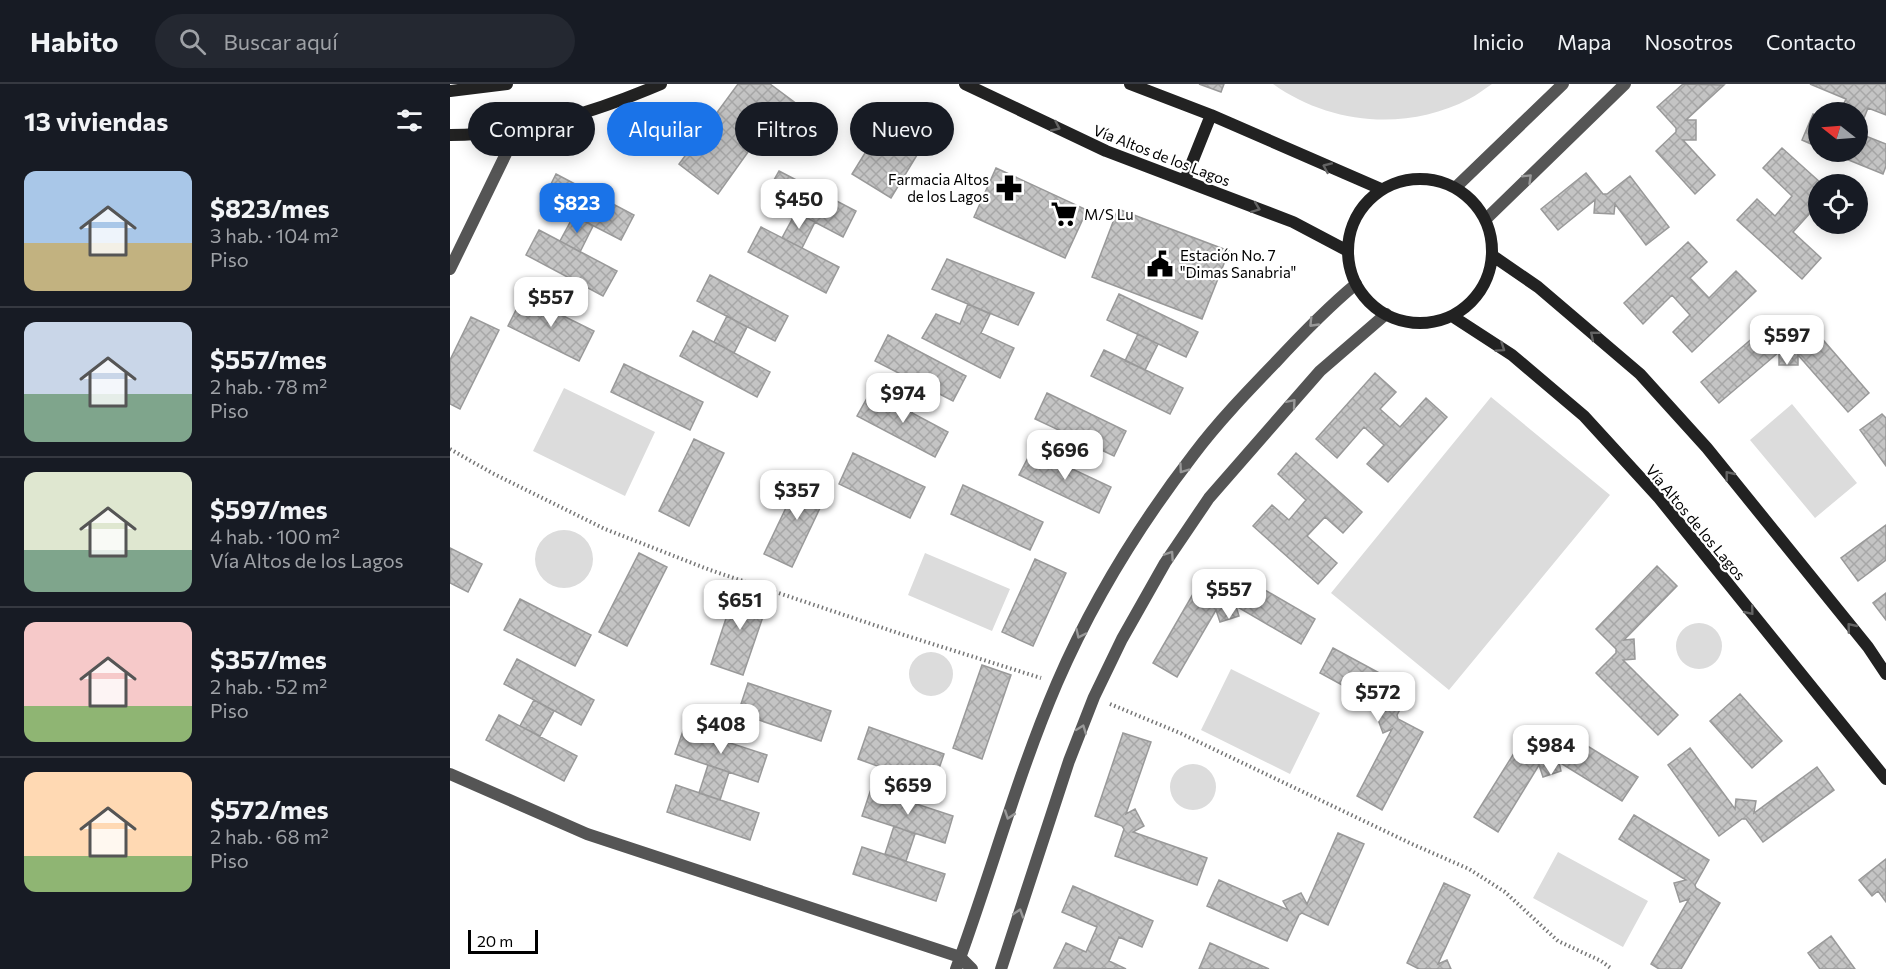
<!DOCTYPE html>
<html lang="es">
<head>
<meta charset="utf-8">
<style>
  body { margin:0; font-family:Commissioner,sans-serif; background:#242831; color:#f1f3f6; height:100vh; display:flex; flex-direction:column; font-size:22px; white-space:nowrap }
  * { box-sizing:border-box; margin:0 }
  p { font-size:20px; color:#9ea1a6 }
  .icon { flex:none; width:33px; height:33px; fill:none; stroke:currentColor; stroke-width:2; stroke-linecap:round; stroke-linejoin:round }
  .map { position:relative; flex:1; overflow:hidden }
  .drawer { display:flex; flex-direction:column; background:#171b24; width:450px }
  .drawer>* { flex:none }
  .guide { position:absolute; left:18px; top:18px; width:570px; height:54px; display:flex; gap:12px }
  .needle { width:39px; rotate:287deg }
  .controls { position:absolute; left:1358px; top:18px; display:grid; gap:12px }
  .controls a { display:grid; place-items:center; width:60px; height:60px; border-radius:50%; background:#171b24; box-shadow:0 3px 15px #0003; font-size:30px }
  .scale { position:absolute; left:18px; bottom:15px; width:70px; box-sizing:border-box; padding-left:6px; border:3px solid #000; border-top:0; font-size:16px; line-height:21px; white-space:nowrap; color:#000; -webkit-text-stroke:4px #fff; paint-order:stroke }
  .price { position:absolute; translate:-50% -51px; padding:0 14px; border-radius:12px; background:#fff; color:#222; font-size:20px; line-height:39px; filter:drop-shadow(0 2px 3px #0008) }
  .price::after { content:''; position:absolute; left:50%; top:36px; width:18px; height:14px; margin-left:-9px; background:inherit; clip-path:polygon(0 0,100% 0,50% 100%) }
  .price.current { background:#1a73e8; color:#fff }
  ul { padding:0; list-style:none }
  li { display:flex; align-items:center; gap:18px; height:150px; padding:0 24px }
  li+li { border-top:2px solid #363941 }
  li span { display:grid; place-items:center; flex:none; width:168px; height:120px; border-radius:12px; color:#555 }
  li>.icon { margin-inline-start:auto }
  span .icon { width:72px; height:72px; fill:#fffc; stroke-width:1 }
  li b { font-size:26px }
  h2 { display:flex; justify-content:space-between; align-items:center; height:72px; padding:0 24px; font-size:26px }
  .chip { padding:0 21px; border-radius:27px; background:#171b24; box-shadow:0 3px 15px #0003; font-size:21px; line-height:54px }
  .chip.current { background:#1a73e8; color:#fff }
  header { display:flex; align-items:center; gap:36px; box-sizing:border-box; height:84px; padding:0 30px; background:#171b24; border-bottom:2px solid #363941 }
  header strong { font-size:28px }
  nav { display:flex; gap:33px; margin-inline-start:auto; font-size:21px }
  .search { width:420px; height:54px; background:#242831; display:flex; align-items:center; gap:15px; box-sizing:border-box; padding:0 21px; border-radius:33px; color:#9ea1a6; font-size:22px }
  main { display:flex; flex:1; min-height:0 }
  .map>svg:first-child { display:block }
</style>
</head>
<body>
<header>
<strong>Habito</strong>
<div class="search"><svg class="icon" aria-label="search" viewBox="0 0 24 24"><circle cx="10" cy="10" r="6"/><path d="M15 15l6 6"/></svg>Buscar aquí</div>
<nav><a>Inicio</a><a>Mapa</a><a>Nosotros</a><a>Contacto</a></nav>
</header>
<main>
<section class="drawer">
<h2>13 viviendas<svg class="icon" aria-label="filters" viewBox="0 0 24 24"><path d="M4 7h16M4 17h16"/><circle cx="9" cy="7" r="2"/><circle cx="15" cy="17" r="2"/></svg></h2>
<ul>
<li><span style="background:linear-gradient(#a9c7e8 60%,#c2b280 0)"><svg class="icon" aria-label="home" viewBox="0 0 24 24"><path d="M3 11l9-7 9 7M6 9v11h12V9"/></svg></span><div><b>$823/mes</b><p>3 hab. · 104 m²</p><p>Piso</p></div></li>
<li><span style="background:linear-gradient(#c9d6e8 60%,#7fa58c 0)"><svg class="icon" aria-label="home" viewBox="0 0 24 24"><path d="M3 11l9-7 9 7M6 9v11h12V9"/></svg></span><div><b>$557/mes</b><p>2 hab. · 78 m²</p><p>Piso</p></div></li>
<li><span style="background:linear-gradient(#dfe7d0 65%,#7fa58c 0)"><svg class="icon" aria-label="home" viewBox="0 0 24 24"><path d="M3 11l9-7 9 7M6 9v11h12V9"/></svg></span><div><b>$597/mes</b><p>4 hab. · 100 m²</p><p>Vía Altos de los Lagos</p></div></li>
<li><span style="background:linear-gradient(#f6c9c9 70%,#8fb573 0)"><svg class="icon" aria-label="home" viewBox="0 0 24 24"><path d="M3 11l9-7 9 7M6 9v11h12V9"/></svg></span><div><b>$357/mes</b><p>2 hab. · 52 m²</p><p>Piso</p></div></li>
<li><span style="background:linear-gradient(#ffd9b3 70%,#8fb573 0)"><svg class="icon" aria-label="home" viewBox="0 0 24 24"><path d="M3 11l9-7 9 7M6 9v11h12V9"/></svg></span><div><b>$572/mes</b><p>2 hab. · 68 m²</p><p>Piso</p></div></li>
</ul>
</section>
<div class="map">
<svg width="1436" height="885" viewBox="0 0 1436 885">
  <defs>
    <pattern id="building-cross-hatch" width="8" height="8" patternUnits="userSpaceOnUse" patternTransform="scale(1.5)"><rect width="8" height="8" fill="#c4c4c4"/><path d="M0 0l8 8M0 8l8-8" fill="none" stroke="#a7a7a7"/></pattern>
  </defs>
  <rect width="100%" height="100%" fill="#fff"/>
  <!-- green -->
  <path fill="#dcdcdc" d="M823 0H1042C1034 5 1027 11 1019 15 956 48 879 40 823 0Z
    M114 304 205 348 175 412 83 367Z
    M1041 313 1160 411 999 606 881 509Z
    M1342 320 1407 399 1365 434 1300 356Z
    M85 475a29 29 0 1 1 58 0a29 29 0 1 1-58 0Z
    M475 469 560 505 542 547 458 511Z
    M1226 562a23 23 0 1 1 46 0a23 23 0 1 1-46 0Z
    M459 590a22 22 0 1 1 44 0a22 22 0 1 1-44 0Z
    M781 585 870 629 840 690 751 646Z
    M720 703a23 23 0 1 1 46 0a23 23 0 1 1-46 0Z
    M1108 768 1198 817 1173 863 1083 814Z"/>
  <!-- building -->
  <path fill="url(#building-cross-hatch)" stroke="#999" stroke-width="1.5" d="M288 0H320L367 35 342 69 313 47 268 110 229 80Z
    M749 0H774L771 8Z
    M1233 0 1274 1 1236 36H1246V56H1233L1265 91 1245 110 1206 67 1226 48V44L1207 23Z
    M1360 0H1436V31L1418 24 1408 49 1436 60V82L1433 90 1379 68H1407V28H1390L1396 15Z
    M446 19 484 43 441 114 402 90Z
    M1363 30 1368 32V63L1352 56Z
    M1332 64 1372 100H1368V135L1361 128 1343 148 1371 174 1352 195 1287 136 1307 115 1325 132 1342 112 1313 84Z
    M546 84 637 126 615 174 524 133Z
    M329 87 406 127 393 153 315 112Z
    M1136 89 1153 110H1157L1180 92 1219 143 1196 161 1165 120 1164 130 1144 129 1145 116 1108 146 1091 125Z
    M106 90 184 131 171 156 93 116Z
    M668 125 779 167 752 235 642 193Z
    M346 128 365 138 352 164 332 154Z
    M124 131 143 142 130 168 110 157Z
    M311 143 389 183 376 209 298 168Z
    M89 146 167 187 153 212 76 171Z
    M1238 158 1257 178 1240 194 1259 214 1286 187 1306 207 1242 268 1223 248 1240 231 1222 211 1193 240 1174 219Z
    M497 175 584 209 568 241 482 205Z
    M260 191 338 232 325 257 247 217Z
    M669 210 748 248 736 273 657 236Z
    M73 212 144 247 129 277 58 242Z
    M518 220 540 230 531 249 564 264 550 294 472 254 486 230 510 240Z
    M277 232 297 243 284 269 264 258Z
    M21 233 49 246 10 325 0 320V276Z
    M1318 241 1336 262H1340L1362 243 1419 309 1398 328 1348 271V281H1329V268L1269 319 1251 298Z
    M243 247 320 288 307 313 230 272Z
    M688 250 708 260 695 286 675 277Z
    M438 251 516 292 503 317 425 277Z
    M654 266 733 304 720 330 641 292Z
    M174 280 253 318 240 346 161 308Z
    M925 289 946 308 930 325 950 343 976 314 997 333 938 398 917 380 934 361 914 343 887 374 866 355Z
    M455 292 475 303 462 329 442 318Z
    M421 307 498 348 485 373 407 332Z
    M597 309 676 347 664 372 585 335Z
    M1432 330 1436 334V382L1410 346Z
    M616 349 636 359 623 385 603 376Z
    M244 355 274 369 239 442 209 427Z
    M582 366 661 403 649 429 569 391Z
    M403 369 475 403 460 434 389 400Z
    M846 369 912 428 893 449 875 433 857 452 887 479 868 500 803 442 822 421 839 436 856 416 828 390Z
    M352 390 380 403 342 483 314 470Z
    M513 401 593 438 580 466 501 430Z
    M1436 441V476L1408 497 1391 474Z
    M0 464 32 480 18 508 0 499Z
    M189 469 217 483 177 562 149 548Z
    M585 475 616 489 583 562 552 548Z
    M1207 482 1227 502 1174 556 1184 555 1185 575 1173 576 1228 631 1208 651 1146 589 1166 569V565L1146 545Z
    M789 491 865 535 851 560 786 522 789 532 770 538 766 526 727 593 703 579 747 503 772 517 775 516Z
    M286 504 319 515 293 591 261 580Z
    M1436 509V536L1423 519Z
    M70 515 141 551 125 582 54 546Z
    M883 564 961 606 947 631 948 635 973 648 932 726 907 712 942 645 933 649 926 630 938 626 870 589Z
    M67 575 144 616 131 641 54 600Z
    M532 581 561 591 532 675 503 664Z
    M298 599 381 627 371 657 288 629Z
    M1290 610 1332 657 1302 684 1260 637Z
    M84 616 104 627 90 652 70 642Z
    M49 631 127 672 114 697 36 656Z
    M419 643 494 670 483 702 408 675Z
    M234 644 317 671 308 698 225 670Z
    M1113 647 1188 693 1172 717 1109 678 1111 687 1093 693 1089 681 1048 748 1024 733 1071 658 1094 672H1098Z
    M673 649 701 658 676 730 685 725 694 742 683 748 757 774 747 801 665 772 674 745 672 742 645 732Z
    M1240 664 1285 725 1286 715 1306 717 1304 729 1367 683 1384 706 1313 758 1296 735H1292L1269 752 1218 681Z
    M258 681 279 688 270 716 249 709Z
    M226 701 309 729 300 756 217 728Z
    M421 705 503 732 495 759 412 732Z
    M1184 731 1259 776 1245 801 1246 804 1270 819 1231 885H1209L1201 880 1239 815 1230 818 1224 799 1236 796 1169 755Z
    M444 742 465 750 456 777 435 770Z
    M888 749 914 760 878 841 852 829 849 831 837 857 757 822 769 796 838 826 833 817 851 809 857 820Z
    M412 763 495 790 486 817 403 790Z
    M1436 775V818L1428 807 1422 812 1409 796Z
    M994 799 1020 811 988 880 997 876 1001 885H969L957 879Z
    M623 802 703 837 692 863 669 853 659 877 676 885 604 884 616 859 636 868 647 843 612 828Z
    M1381 852 1405 885H1370L1358 869Z
    M760 859 819 885H749Z"/>
  <g fill="none" stroke-linecap="round" stroke-linejoin="round">
    <!-- path -->
    <path stroke="#777" stroke-width="4" stroke-dasharray="1.5 3" stroke-linecap="butt" d="M0 365 42 389 155 445 260 486 454 551 591 594
      M660 620 730 649 962 760 1019 785 1055 808 1108 857 1151 877 1162 885"/>
    <!-- street -->
    <path stroke="#555" stroke-width="12" d="M1006 103 1113 0
      M1036 135 1175 0
      M0 185 68 45
      M0 690 137 750 510 873 522 885
      M506 885C541 790 567 692 607 599 642 518 690 440 744 370 768 338 797 308 825 279 851 251 877 224 906 200
      M551 885 619 677 644 613 672 555 715 479 759 414 870 287 936 230"/>
    <!-- secondary -->
    <path stroke="#222" stroke-width="12" d="M515 0 656 67 843 138 898 167
      M680 0 761 31 931 105
      M0 7 57 0
      M0 51C73 51 145 28 211 0
      M898 167a72 72 0 1 1 144 0a72 72 0 1 1-144 0Z
      M735 96 761 31
      M1043 172 1088 203 1190 290 1257 364 1418 563 1436 590
      M1002 232 1062 271 1134 332 1209 414 1436 695"/>
  </g>
  <!-- one-way arrows -->
  <defs><path id="oneway-chevron" d="M-2-3.5L2.5 0L-2 3.5" fill="none" stroke-width="1.6" stroke-linecap="round" stroke-linejoin="round" transform="scale(1.5)"/></defs>
  <g stroke="#646464">
    <use href="#oneway-chevron" transform="translate(606 43) rotate(25)"/>
    <use href="#oneway-chevron" transform="translate(877 83) rotate(-156)"/>
    <use href="#oneway-chevron" transform="translate(806 124) rotate(21)"/>
    <use href="#oneway-chevron" transform="translate(1144 251) rotate(-140)"/>
    <use href="#oneway-chevron" transform="translate(1051 264) rotate(34)"/>
    <use href="#oneway-chevron" transform="translate(1279 391) rotate(-129)"/>
    <use href="#oneway-chevron" transform="translate(1300 527) rotate(51)"/>
    <use href="#oneway-chevron" transform="translate(1401 543) rotate(-129)"/>
  </g>
  <g stroke="#999">
    <use href="#oneway-chevron" transform="translate(1078 94) rotate(-44)"/>
    <use href="#oneway-chevron" transform="translate(863 239) rotate(134)"/>
    <use href="#oneway-chevron" transform="translate(842 319) rotate(-49)"/>
    <use href="#oneway-chevron" transform="translate(733 385) rotate(125)"/>
    <use href="#oneway-chevron" transform="translate(720 471) rotate(-56)"/>
    <use href="#oneway-chevron" transform="translate(630 550) rotate(115)"/>
    <use href="#oneway-chevron" transform="translate(632 645) rotate(-69)"/>
    <use href="#oneway-chevron" transform="translate(559 731) rotate(109)"/>
    <use href="#oneway-chevron" transform="translate(569 829) rotate(-72)"/>
  </g>
  <!-- icons -->
  <defs>
    <g id="pharmacy-bare" transform="scale(2.07)"><path d="M-2-6h4v4h4v4h-4v4h-4v-4h-4v-4h4Z" fill="#000" stroke="#fff" stroke-width="2.5" paint-order="stroke"/></g>
    <g id="supermarket-bare" transform="scale(2.07)"><path d="M-6-5.5h2.5l.6 2H6L4.5 2H-2.5L-4.4-4H-6ZM-1.5 3.2a1.3 1.3 0 1 0 .1 0ZM3 3.2a1.3 1.3 0 1 0 .1 0Z" fill="#000" stroke="#fff" stroke-width="2.5" paint-order="stroke"/></g>
    <g id="civic-bare" transform="scale(2.07)"><path d="M-.6-6.5H3V-4.5H.6V-3L4-1V1h2V6H-6V1h2V-1L-.6-3ZM-1.2 2.5V6h2.4V2.5Z" fill="#000" stroke="#fff" stroke-width="2.5" paint-order="stroke"/></g>
  </defs>
  <g fill-rule="evenodd">
    <use href="#pharmacy-bare" x="559" y="104"/>
    <use href="#supermarket-bare" x="614" y="130"/>
    <use href="#civic-bare" x="710" y="180"/>
  </g>
  <g text-anchor="middle" dominant-baseline="central" stroke-width="4.5" stroke-linejoin="round" paint-order="stroke">
    <!-- street labels -->
    <g font-size="15" fill="#000" stroke="#fff">
      <text transform="translate(712 71) rotate(21)">Vía Altos de los Lagos</text>
      <text transform="translate(1246 438) rotate(50)">Vía Altos de los Lagos</text>
    </g>
    <!-- poi labels -->
    <g font-size="15" fill="#000" stroke="#fff" text-anchor="start">
      <text x="539" y="95" text-anchor="end">Farmacia Altos<tspan x="539" dy="17">de los Lagos</tspan></text>
      <text x="634" y="130">M/S Lu</text>
      <text x="730" y="171">Estación No. 7<tspan x="730" dy="17">"Dimas Sanabria"</tspan></text>
    </g>
  </g>
</svg>
<div class="controls">
<a><svg class="needle" viewBox="-14 -14 28 28"><path d="M0-13l5 13h-10z" fill="#e53935"/><path d="M0 13l5-13h-10z" fill="#9ea1a6"/></svg></a>
<a><svg class="icon" aria-label="locate" viewBox="0 0 24 24"><circle cx="12" cy="12" r="6"/><path d="M12 2v4M12 18v4M2 12h4M18 12h4"/></svg></a>
</div>
<div class="scale">20 m</div>
<b class="price" style="left:349px;top:146px">$450</b>
<b class="price current" style="left:127px;top:150px">$823</b>
<b class="price" style="left:101px;top:244px">$557</b>
<b class="price" style="left:1337px;top:282px">$597</b>
<b class="price" style="left:453px;top:340px">$974</b>
<b class="price" style="left:615px;top:397px">$696</b>
<b class="price" style="left:347px;top:437px">$357</b>
<b class="price" style="left:779px;top:536px">$557</b>
<b class="price" style="left:290px;top:547px">$651</b>
<b class="price" style="left:928px;top:639px">$572</b>
<b class="price" style="left:271px;top:671px">$408</b>
<b class="price" style="left:1101px;top:692px">$984</b>
<b class="price" style="left:458px;top:732px">$659</b>
<div class="guide">
<a class="chip">Comprar</a>
<a class="chip current">Alquilar</a>
<a class="chip">Filtros</a>
<a class="chip">Nuevo</a>
</div>
</div>
</main>
</body>
</html>
